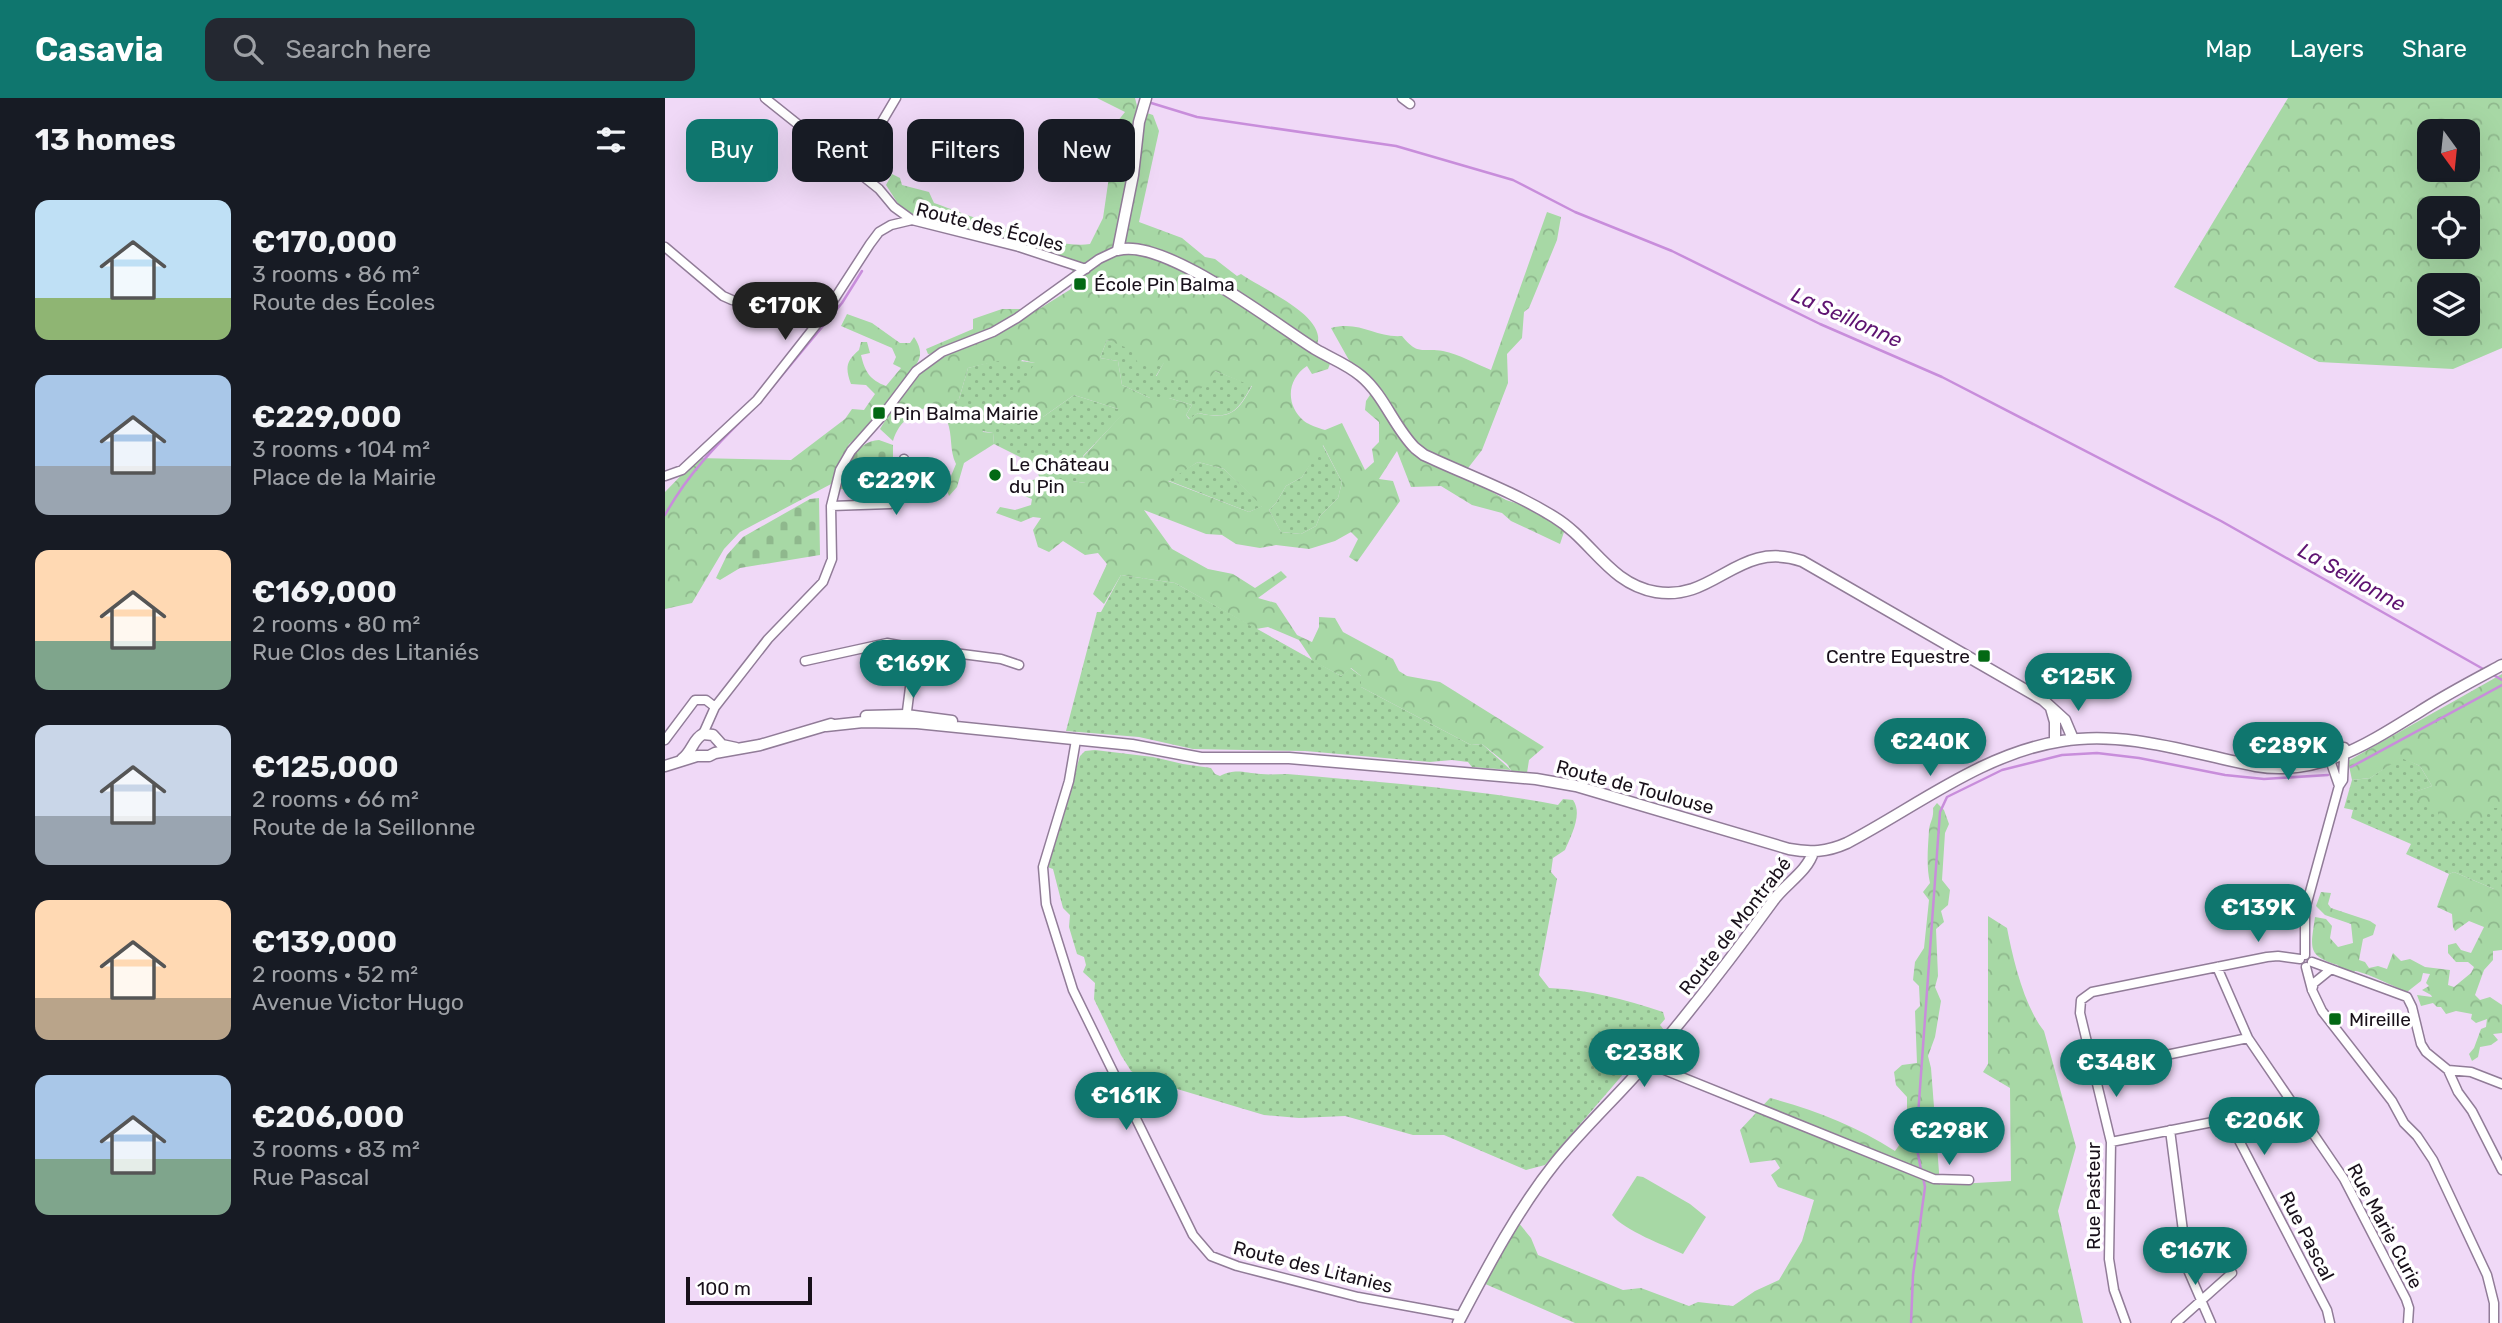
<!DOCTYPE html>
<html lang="en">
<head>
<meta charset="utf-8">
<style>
  body { margin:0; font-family:Rubik,sans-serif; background:#242831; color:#f1f3f6; height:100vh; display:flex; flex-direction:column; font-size:26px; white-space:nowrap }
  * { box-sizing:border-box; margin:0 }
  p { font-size:23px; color:#9ea1a6 }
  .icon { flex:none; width:38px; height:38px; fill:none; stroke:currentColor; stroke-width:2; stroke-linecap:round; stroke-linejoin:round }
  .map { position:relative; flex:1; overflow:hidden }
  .panel { display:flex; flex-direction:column; background:#171b24; width:665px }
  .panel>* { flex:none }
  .banner { position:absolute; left:21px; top:21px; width:665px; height:63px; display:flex; gap:14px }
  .needle { width:46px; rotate:165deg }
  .tools { position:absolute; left:1752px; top:21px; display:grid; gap:14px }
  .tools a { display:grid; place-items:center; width:63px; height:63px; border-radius:14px; background:#171b24; box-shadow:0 7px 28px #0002; font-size:35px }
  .scale { position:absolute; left:21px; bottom:18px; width:126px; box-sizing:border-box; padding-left:7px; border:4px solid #18101a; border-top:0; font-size:19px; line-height:24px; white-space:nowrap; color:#18101a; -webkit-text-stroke:5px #fff; paint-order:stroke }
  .price { position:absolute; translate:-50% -60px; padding:0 16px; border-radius:24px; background:#0f766e; color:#fff; font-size:23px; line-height:46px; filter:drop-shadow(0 2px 4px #0008) }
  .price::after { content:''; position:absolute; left:50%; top:42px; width:21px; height:16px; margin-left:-10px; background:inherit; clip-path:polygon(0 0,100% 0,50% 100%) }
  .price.active { background:#222; color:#fff }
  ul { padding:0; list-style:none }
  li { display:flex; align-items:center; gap:21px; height:175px; padding:0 35px }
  li span { display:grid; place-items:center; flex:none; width:196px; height:140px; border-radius:14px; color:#555 }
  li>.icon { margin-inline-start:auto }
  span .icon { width:84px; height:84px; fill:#fffc; stroke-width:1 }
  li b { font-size:30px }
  h2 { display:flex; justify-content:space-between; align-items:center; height:84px; padding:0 35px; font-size:30px }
  .chip { padding:0 24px; border-radius:14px; background:#171b24; box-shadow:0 7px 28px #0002; font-size:24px; line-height:63px }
  .chip.active { background:#0f766e; color:#fff }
  header { display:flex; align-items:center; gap:42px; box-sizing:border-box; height:98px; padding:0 35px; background:#0f766e; color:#fff }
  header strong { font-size:33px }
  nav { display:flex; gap:38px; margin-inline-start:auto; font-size:24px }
  .search { width:490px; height:63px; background:#242831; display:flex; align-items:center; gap:18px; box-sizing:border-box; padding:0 24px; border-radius:14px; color:#9ea1a6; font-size:26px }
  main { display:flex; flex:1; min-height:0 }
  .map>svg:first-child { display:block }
</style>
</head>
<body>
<header>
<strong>Casavia</strong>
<div class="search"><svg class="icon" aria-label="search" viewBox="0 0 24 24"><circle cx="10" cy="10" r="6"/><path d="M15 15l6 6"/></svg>Search here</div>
<nav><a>Map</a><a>Layers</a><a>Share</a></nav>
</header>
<main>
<section class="panel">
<h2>13 homes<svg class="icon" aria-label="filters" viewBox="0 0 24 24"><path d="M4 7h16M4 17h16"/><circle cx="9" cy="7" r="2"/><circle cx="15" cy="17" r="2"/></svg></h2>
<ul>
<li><span style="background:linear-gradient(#bfe0f5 70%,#8fb573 0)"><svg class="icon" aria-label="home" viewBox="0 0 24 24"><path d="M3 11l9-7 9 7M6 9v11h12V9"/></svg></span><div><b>€170,000</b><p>3 rooms · 86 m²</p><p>Route des Écoles</p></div></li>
<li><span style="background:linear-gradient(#a9c7e8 65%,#9aa5b1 0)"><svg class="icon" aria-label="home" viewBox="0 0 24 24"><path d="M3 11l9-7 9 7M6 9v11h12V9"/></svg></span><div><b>€229,000</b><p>3 rooms · 104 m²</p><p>Place de la Mairie</p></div></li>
<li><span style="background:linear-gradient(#ffd9b3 65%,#7fa58c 0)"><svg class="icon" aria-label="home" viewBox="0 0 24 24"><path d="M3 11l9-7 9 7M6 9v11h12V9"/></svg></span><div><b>€169,000</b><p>2 rooms · 80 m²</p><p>Rue Clos des Litaniés</p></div></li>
<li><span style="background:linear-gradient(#c9d6e8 65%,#9aa5b1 0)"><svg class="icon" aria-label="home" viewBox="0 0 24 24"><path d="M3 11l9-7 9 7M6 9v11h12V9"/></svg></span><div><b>€125,000</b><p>2 rooms · 66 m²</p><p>Route de la Seillonne</p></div></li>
<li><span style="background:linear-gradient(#ffd9b3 70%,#b9a48a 0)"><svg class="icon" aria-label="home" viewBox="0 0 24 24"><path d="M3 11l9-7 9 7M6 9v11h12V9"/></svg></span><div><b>€139,000</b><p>2 rooms · 52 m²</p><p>Avenue Victor Hugo</p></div></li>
<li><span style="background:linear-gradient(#a9c7e8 60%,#7fa58c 0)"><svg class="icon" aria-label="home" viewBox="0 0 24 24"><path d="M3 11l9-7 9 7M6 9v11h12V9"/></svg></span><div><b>€206,000</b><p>3 rooms · 83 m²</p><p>Rue Pascal</p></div></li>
</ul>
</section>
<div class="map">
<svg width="1837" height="1225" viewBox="0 0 1837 1225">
  <defs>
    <pattern id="grass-dots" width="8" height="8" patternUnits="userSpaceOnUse" patternTransform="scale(1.75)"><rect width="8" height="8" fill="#a7d8a5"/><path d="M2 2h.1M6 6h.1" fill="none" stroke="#8fb88d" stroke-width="1.8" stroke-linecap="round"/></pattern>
    <pattern id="forest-crowns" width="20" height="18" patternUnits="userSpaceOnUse" patternTransform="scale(1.75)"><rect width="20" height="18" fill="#a7d8a5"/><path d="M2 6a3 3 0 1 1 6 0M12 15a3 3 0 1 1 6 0" fill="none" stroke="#8fb88d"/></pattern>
    <pattern id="cemetery-stones" width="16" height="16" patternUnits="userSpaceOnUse" patternTransform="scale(1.75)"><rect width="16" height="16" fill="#a7d8a5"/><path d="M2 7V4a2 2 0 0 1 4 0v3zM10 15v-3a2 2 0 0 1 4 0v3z" fill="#8fb88d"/></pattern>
  </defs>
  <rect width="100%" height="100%" fill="#f0d9f7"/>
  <!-- grass -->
  <path fill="url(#grass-dots)" d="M442 242 496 259 500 263 491 278 550 273 587 287C572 315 565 322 533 315L525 321 521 317 527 307 504 300H485L457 287 453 263 435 260Z
    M338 261 371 265 378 319 409 297 453 311H463L418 358 421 385 374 379 371 367 329 346 328 335C314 333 298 328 289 317L282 323 267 309 294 301 303 270Z
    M657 346 677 384 673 400 655 418 651 428 636 436 616 434 604 412 611 405 621 388 637 379Z
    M533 364 559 371 598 408 584 414 502 382Z
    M456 477 510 485 676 578 685 570 696 578V589L806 647 817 646 846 672 807 669 803 664 787 662 765 664 640 653 528 651 474 639 401 633 432 514H436Z
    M430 652 488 659 518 666 546 670 550 676 555 678C571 670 579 675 596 676 604 677 613 676 622 676 712 684 804 690 893 707L898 701 908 702C918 716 906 738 900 752L888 760 886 774 892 781 874 877 884 890C926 892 958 901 998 914L1000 921 995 927 999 932 966 967 880 1067 861 1072 779 1037H748L680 1018 634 1020 599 1017 482 982 466 973 456 957 429 901 430 885 418 874 421 867 419 859 412 856 404 829 405 817 398 810 388 771 382 769 415 658 420 653Z
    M1736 659 1755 668 1767 688 1750 694 1773 704 1837 710V791H1829L1789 774 1784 776 1741 756 1746 746 1686 720 1688 712 1679 710 1687 682 1705 680Z"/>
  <!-- forest -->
  <path fill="url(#forest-crowns)" fill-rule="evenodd" d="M432 0H470L473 12 488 17 494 33 474 124 517 140 540 159 550 161 572 178 576 176C596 190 650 213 653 238 654 242 651 250 650 254L666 263 663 271 647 276 642 268C622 281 620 307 639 323 644 327 653 330 660 332L677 325 700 372 709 364 707 351 714 344V324L700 312 701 303 711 288 685 264 666 230C695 222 710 240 737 238 754 259 758 249 778 253 794 256 811 266 826 272L882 114 896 119 892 142 864 210 859 214 857 240 842 256 843 285 817 352 800 374 815 387 841 402 876 413 900 431 895 446 846 423 837 415 807 407 776 388 746 389 732 353 714 381 728 383 735 403 692 464 684 459 693 441 686 434 670 443 644 451 611 447 595 450 571 446 557 437 541 436 479 412 507 451 543 471 568 476 590 490 616 473 622 479 593 500 611 505 632 537 647 544 654 529V519L670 520 678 534 728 561 734 573 742 578 775 584 879 649 864 662 862 675H848L842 666 817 646 806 647 696 589V578L686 570 676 578 648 563 634 542 603 529 591 531 510 485 456 477 439 506 428 496 442 466 433 455 420 457 398 443 384 454 373 449 368 432 376 420 368 419 356 424 331 415 335 409 350 412 366 407 367 401 357 397C359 370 402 383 420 385L418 359 462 311H453L409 297 378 319 361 316 348 298 370 265 357 262 353 267 343 269 338 262 303 270 294 301 277 310 270 306C250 313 234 322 228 343L215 331 221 321 214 317 198 335 184 346 168 385 75 434 59 451 27 505 0 511V394L33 360 126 362 180 321 187 311 199 312 210 296 201 287 186 286C180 270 181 263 194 252L196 244H202L205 255 196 257C200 274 205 282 221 288L236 270 228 266 231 259 227 250 176 228 182 216 207 225 235 245H245L249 239C266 264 243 270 233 293L240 296 255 276 286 254 263 256 261 251 308 231V221L337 211H374L406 191 408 174 402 167 243 121 221 87 227 76 235 80 237 87 264 94 269 105C306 118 390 152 425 146L438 120 452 24 460 14ZM442 242 465 251 473 265 486 268 496 260 499 264 491 279 523 280V295L530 298 550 273 587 288C572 316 564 322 533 315L524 321 521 317 527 307 504 300H485L457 287 453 263 435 260ZM658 347 677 384 673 400 655 418 651 428 636 436 616 434 604 412 611 405 621 388 637 379ZM533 364 559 371 597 408 584 414 503 383Z
    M1623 0H1837V250L1788 271 1654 264 1509 189ZM1802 33V72H1764V33ZM1802 110V149H1764V110ZM1802 187V226H1764V187Z
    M289 317 294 323 313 319 318 334 328 335 329 346 299 365 292 389 284 398 281 390 291 366C284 352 288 337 282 323Z
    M1837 576V710H1825L1814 724 1773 720V704L1756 708 1749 694 1767 688 1755 668 1736 660 1705 680 1687 682 1683 663Z
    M1272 705 1279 712 1284 726 1280 735 1277 782 1285 792 1283 807 1276 813 1279 824 1271 831 1273 878 1270 889 1276 903 1270 939 1263 958 1266 970 1275 1087 1346 1083 1345 990 1318 974 1323 966V818L1342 830C1348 861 1359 908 1379 933L1411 1049 1393 1113 1418 1225H910L818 1185 853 1124 866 1140 873 1157 958 1192 976 1190 1024 1208 1033 1204 1068 1208 1090 1193 1114 1182 1137 1143 1149 1102 1113 1089 1106 1077 1115 1070 1110 1062 1085 1065 1075 1032 1105 1000C1150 1012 1191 1028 1230 1053L1242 1036V999L1231 987 1229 974 1237 967 1252 965 1250 913 1255 908 1254 888 1248 882 1250 864 1259 850 1264 802 1258 794 1265 785C1261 767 1263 750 1264 732 1265 723 1269 721 1268 710Z
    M1789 774 1829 791H1837V852L1828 853V862L1819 872 1810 897 1815 902 1825 899 1837 907V935L1828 936 1833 942 1826 947 1815 949 1813 959 1807 963 1804 956 1809 950 1816 931 1821 929 1822 921 1811 925 1806 921 1807 916 1791 913 1781 916 1776 909H1772L1768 905 1756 908 1752 897 1767 899 1766 897 1757 892 1764 888 1761 885 1765 876 1758 875 1756 883 1742 894C1730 889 1700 874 1690 873L1688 876 1675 873 1673 867C1641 858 1646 849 1650 819L1661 821 1667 828 1665 840 1673 849 1688 845 1686 826 1660 817 1651 808 1656 794 1666 795 1663 806 1666 810 1705 823 1711 827 1708 837 1698 841 1694 862 1700 864 1704 870 1713 868 1722 871 1728 855 1736 863 1745 861 1760 869 1785 872 1783 887 1789 889 1806 875 1809 869 1803 864H1791L1783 855V847L1791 845 1796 852 1806 855 1819 829 1804 823 1790 833 1788 829 1787 816 1772 809 1784 776Z"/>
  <!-- cemetery -->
  <path fill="url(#cemetery-stones)" d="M214 342 228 347V368L201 369 202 375 196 379 199 392 175 391C176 370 192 343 214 342Z
    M154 400 155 457 75 470 55 482 51 480 62 457 78 439 145 401Z"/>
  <!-- green -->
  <path fill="#a7d8a5" d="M972 1078 978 1079 1025 1106 1041 1119 1018 1156C999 1147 960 1133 947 1117Z"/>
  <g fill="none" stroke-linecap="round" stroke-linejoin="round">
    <!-- stream -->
    <path stroke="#c88ddb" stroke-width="2.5" d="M483 4 532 19 731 48 848 82 910 114 1007 153 1155 226 1277 279 1556 423 1820 572
      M94 305 177 205 197 173
      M0 417C22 377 52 346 84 315
      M1825 575 1837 582
      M1686 669 1837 587
      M1256 1072 1251 1045 1275 714 1282 699 1337 672 1397 657 1432 655 1474 660 1560 677 1599 681 1663 677
      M1246 1225 1248 1177 1260 1089 1258 1079"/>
    <!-- minor casing -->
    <g stroke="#917c98" stroke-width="11">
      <path id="minor" d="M100 0 214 91 229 109 247 122
        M737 0 745 6
        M189 71 231 0
        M0 149 58 198 67 202
        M0 378 17 372 92 302 159 217 205 146 214 134 226 127 247 122 354 149 421 171
        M166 408 225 406 233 402 239 361
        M250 550 336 561 354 567
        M140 563 222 545 250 550 241 621
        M38 636 50 609 103 541 158 484 167 461 166 408 175 372 186 353 217 318 251 273 277 254 328 234 352 220 434 161 453 152
        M0 642 30 602H41L50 609
        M411 642 404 683 378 769 381 806 408 892 528 1137 546 1158 572 1168 693 1199 797 1218
        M1640 857V812L1674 688 1678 682 1679 660 1670 654 1665 662 1674 688
        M1647 864 1742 899 1747 909 1756 946 1761 954 1783 972 1806 974 1837 986
        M1552 869 1583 940 1679 1081 1741 1201 1744 1210 1743 1225
        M1641 869 1647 892 1657 913 1727 1003 1739 1025 1752 1038 1768 1062 1822 1177 1829 1205V1225
        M1647 892 1649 885 1665 872
        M982 965 1269 1081 1304 1082
        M1429 972 1583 940
        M1783 972 1793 994 1807 1013 1837 1072
        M1505 1032 1523 1172 1546 1225
        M1446 1044 1553 1023 1565 1025 1662 1212 1665 1225
        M1461 1225 1449 1192 1444 1161 1446 1044 1415 915 1416 902 1427 894 1602 859 1613 858 1635 861
        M1511 1225 1567 1175"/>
    </g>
    <!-- tertiary casing -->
    <g stroke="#917c98" stroke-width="13">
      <path id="tertiary" d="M481 0 474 24 468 77 453 152C499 139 610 226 650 251 665 260 682 266 696 278 719 297 729 329 750 350L759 357C802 377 849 394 889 419 927 442 944 486 991 494 1050 504 1073 441 1137 463L1378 602 1400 622 1408 641
        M1386 610 1390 624V644
        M201 618 241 617 287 623
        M161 628 198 624 252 625 467 647 536 660H624L871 681 911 688 1124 751C1145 755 1162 754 1182 745 1251 709 1318 655 1397 643 1462 632 1528 656 1591 668 1653 679 1704 645 1754 614 1780 597 1809 582 1837 567
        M17 661C27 654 28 641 38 636L48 637 57 647 71 650
        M1608 663 1646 659 1679 650
        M0 668 32 658H44L50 655 95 647 166 626
        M793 1225C822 1170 851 1114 890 1065 919 1029 953 998 983 963 1027 911 1068 858 1108 803 1119 787 1143 773 1148 754"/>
    </g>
    <!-- minor -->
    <use href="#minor" stroke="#fff" stroke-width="8"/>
    <!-- tertiary -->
    <use href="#tertiary" stroke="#fff" stroke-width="10"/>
  </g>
  <!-- markers -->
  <g fill="#036914" stroke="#fff" stroke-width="2.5">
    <rect x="408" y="179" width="14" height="14" rx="3.5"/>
    <rect x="207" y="308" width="14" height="14" rx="3.5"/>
    <circle cx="330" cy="377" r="7"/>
    <rect x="1312" y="551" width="14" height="14" rx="3.5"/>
    <rect x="1663" y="914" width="14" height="14" rx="3.5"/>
  </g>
  <g text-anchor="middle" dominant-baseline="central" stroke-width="7" stroke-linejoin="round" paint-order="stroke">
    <!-- street labels -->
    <g font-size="19" fill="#18101a" stroke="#fff">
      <text transform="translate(325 129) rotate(14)">Route des Écoles</text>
      <text transform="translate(970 689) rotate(15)">Route de Toulouse</text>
      <text transform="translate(1070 828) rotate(-52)">Route de Montrabé</text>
      <text transform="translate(1428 1098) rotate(-90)">Rue Pasteur</text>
      <text transform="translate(1720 1128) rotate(62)">Rue Marie Curie</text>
      <text transform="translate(1642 1138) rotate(63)">Rue Pascal</text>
      <text transform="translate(648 1169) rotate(14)">Route des Litanies</text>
    </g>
    <!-- poi labels -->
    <g font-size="19" fill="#18101a" stroke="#fff" text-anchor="start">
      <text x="429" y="186">École Pin Balma</text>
      <text x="228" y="315">Pin Balma Mairie</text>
      <text x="344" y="366">Le Château<tspan x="344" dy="22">du Pin</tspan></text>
      <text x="1305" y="558" text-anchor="end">Centre Equestre</text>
      <text x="1684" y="921">Mireille</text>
    </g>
    <!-- water labels -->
    <g font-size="21" font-style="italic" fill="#5e1371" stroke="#fff">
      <text transform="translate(1182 219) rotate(24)">La Seillonne</text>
      <text transform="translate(1687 479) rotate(29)">La Seillonne</text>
    </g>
  </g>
</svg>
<div class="tools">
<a><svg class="needle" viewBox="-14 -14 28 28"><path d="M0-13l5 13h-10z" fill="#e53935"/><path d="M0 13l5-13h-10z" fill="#9ea1a6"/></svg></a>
<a><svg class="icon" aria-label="locate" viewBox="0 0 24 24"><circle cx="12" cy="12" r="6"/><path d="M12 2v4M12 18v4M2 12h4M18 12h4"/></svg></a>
<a><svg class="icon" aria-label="layers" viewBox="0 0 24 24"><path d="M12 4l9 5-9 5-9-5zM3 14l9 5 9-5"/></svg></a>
</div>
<div class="scale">100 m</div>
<b class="price active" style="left:120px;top:244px">€170K</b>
<b class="price" style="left:231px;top:419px">€229K</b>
<b class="price" style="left:248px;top:602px">€169K</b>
<b class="price" style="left:1413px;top:615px">€125K</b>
<b class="price" style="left:1265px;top:680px">€240K</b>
<b class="price" style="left:1623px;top:684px">€289K</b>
<b class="price" style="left:1593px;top:846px">€139K</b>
<b class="price" style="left:979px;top:991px">€238K</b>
<b class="price" style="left:1451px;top:1001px">€348K</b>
<b class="price" style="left:461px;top:1034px">€161K</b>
<b class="price" style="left:1599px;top:1059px">€206K</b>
<b class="price" style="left:1284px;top:1069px">€298K</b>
<b class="price" style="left:1530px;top:1189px">€167K</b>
<div class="banner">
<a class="chip active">Buy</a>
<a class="chip">Rent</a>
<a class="chip">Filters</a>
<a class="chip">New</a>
</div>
</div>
</main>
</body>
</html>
